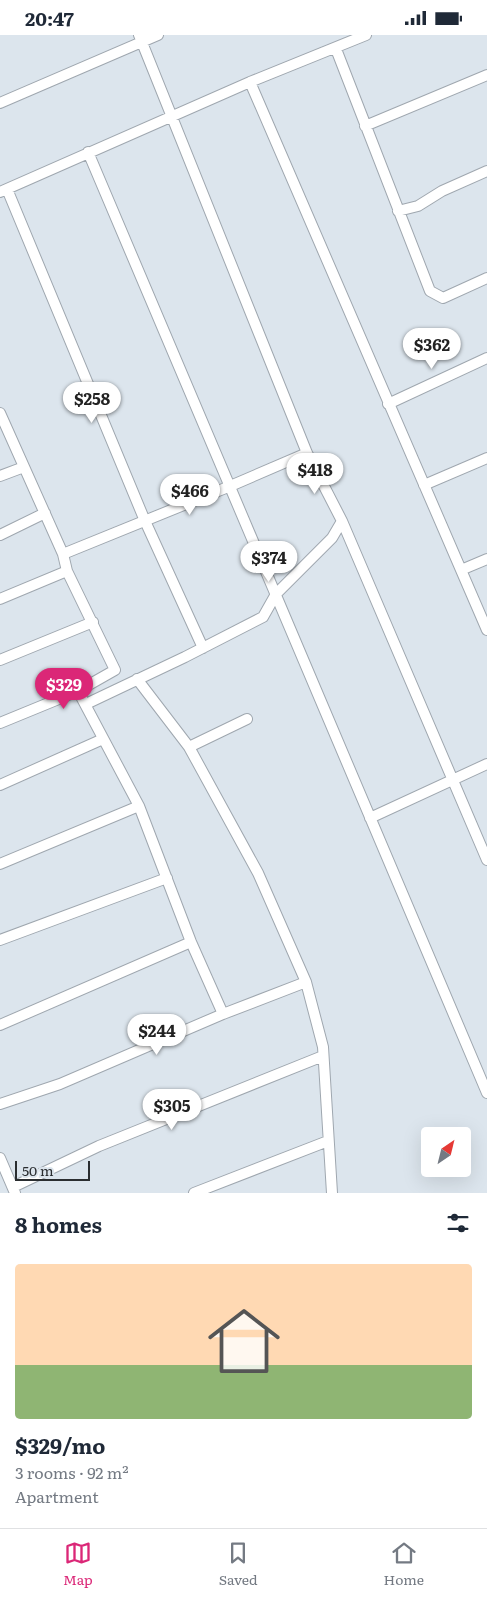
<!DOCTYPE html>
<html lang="en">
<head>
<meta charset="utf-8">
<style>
  body { margin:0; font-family:Literata,serif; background:#f6f6f7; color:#1f2937; height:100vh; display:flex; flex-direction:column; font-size:19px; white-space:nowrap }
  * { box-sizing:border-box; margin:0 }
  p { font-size:16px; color:#747a83 }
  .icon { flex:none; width:28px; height:28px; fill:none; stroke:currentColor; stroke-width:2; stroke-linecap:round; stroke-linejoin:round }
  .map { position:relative; height:1158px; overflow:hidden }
  .sheet { display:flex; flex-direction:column; background:#fff; flex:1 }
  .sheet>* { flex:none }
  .needle { width:32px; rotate:35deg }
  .controls { position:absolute; left:421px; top:1092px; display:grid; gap:10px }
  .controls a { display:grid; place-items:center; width:50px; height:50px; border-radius:5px; background:#fff; box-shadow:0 5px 20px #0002; font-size:25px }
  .scale { position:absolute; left:15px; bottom:12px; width:75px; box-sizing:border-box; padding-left:5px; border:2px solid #2a2d30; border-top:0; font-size:14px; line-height:18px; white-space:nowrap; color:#2a2d30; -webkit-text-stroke:4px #dce5ed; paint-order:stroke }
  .price { position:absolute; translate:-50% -42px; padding:0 11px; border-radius:18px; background:#fff; color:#222; font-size:16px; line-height:32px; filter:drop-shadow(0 1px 2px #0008) }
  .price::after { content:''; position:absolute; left:50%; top:30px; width:15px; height:11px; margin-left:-8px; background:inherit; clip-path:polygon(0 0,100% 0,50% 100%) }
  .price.on { background:#db2777; color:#fff }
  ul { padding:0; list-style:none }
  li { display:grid; align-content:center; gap:10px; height:265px; padding:0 15px }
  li+li { border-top:1px solid #e0e1e3 }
  li span { display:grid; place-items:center; height:155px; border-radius:5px; color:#555 }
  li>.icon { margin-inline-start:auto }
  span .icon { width:90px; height:90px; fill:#fffc; stroke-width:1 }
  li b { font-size:21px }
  h2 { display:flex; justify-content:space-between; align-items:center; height:60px; padding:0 15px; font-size:21px }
  .status { display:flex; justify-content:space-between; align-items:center; height:35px; padding:0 25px; background:#fff; direction:ltr }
  .status svg { height:14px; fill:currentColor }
  .tabs { display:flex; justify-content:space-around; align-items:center; height:70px; border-top:1px solid #e0e1e3; background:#fff; font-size:14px; color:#747a83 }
  .tabs a { display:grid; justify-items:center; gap:2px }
  .tabs .on { color:#db2777 }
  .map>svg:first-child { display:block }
</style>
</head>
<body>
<div class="status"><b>20:47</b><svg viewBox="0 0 49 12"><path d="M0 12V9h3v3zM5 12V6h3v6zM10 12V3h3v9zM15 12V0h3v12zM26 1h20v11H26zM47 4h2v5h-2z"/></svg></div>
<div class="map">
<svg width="487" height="1158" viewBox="0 0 487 1158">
  <rect width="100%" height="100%" fill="#dce5ed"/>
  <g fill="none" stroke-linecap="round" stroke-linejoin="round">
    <!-- minor casing -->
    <g stroke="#9fa7af" stroke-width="12">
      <path id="minor" d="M139 0 307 418 342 486 487 825
        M336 14 430 256 443 263 487 243
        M250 47 487 595
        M0 68 158 0
        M365 91 487 40
        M88 117C219 431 353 744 487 1058
        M7 154 145 486 203 613
        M0 157 250 47 366 0
        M398 176 418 171 442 156 487 136
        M388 369 487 323
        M0 378 63 519 67 536 115 635 78 656 0 688
        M0 441 24 432
        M424 450 487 423
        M0 500 45 478
        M63 519 228 452 307 418
        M461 535 487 524
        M0 564 67 536
        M0 625 93 587
        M137 644 189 712 258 838 306 947 323 1012 332 1158
        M78 656 139 771 191 907 223 979
        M86 669 185 622 263 582 276 559 332 503 342 486
        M189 712 247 684
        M0 750 103 704
        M370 783 487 729
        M0 829 139 771
        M0 905 167 843
        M0 990 191 907
        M0 1069 60 1049 223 979 306 947
        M0 1123 15 1158
        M13 1152 99 1111 323 1021
        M194 1158 328 1106"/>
    </g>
    <!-- minor -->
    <use href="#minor" stroke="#fff" stroke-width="10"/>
  </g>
</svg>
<div class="controls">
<a><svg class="needle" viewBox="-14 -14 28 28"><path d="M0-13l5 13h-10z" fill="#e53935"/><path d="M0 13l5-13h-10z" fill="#747a83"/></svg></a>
</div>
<div class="scale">50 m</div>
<b class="price" style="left:432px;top:335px">$362</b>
<b class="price" style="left:92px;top:389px">$258</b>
<b class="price" style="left:315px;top:460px">$418</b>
<b class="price" style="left:190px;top:481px">$466</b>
<b class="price" style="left:269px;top:548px">$374</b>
<b class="price on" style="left:64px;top:675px">$329</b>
<b class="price" style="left:157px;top:1021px">$244</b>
<b class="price" style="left:172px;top:1096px">$305</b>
</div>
<section class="sheet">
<h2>8 homes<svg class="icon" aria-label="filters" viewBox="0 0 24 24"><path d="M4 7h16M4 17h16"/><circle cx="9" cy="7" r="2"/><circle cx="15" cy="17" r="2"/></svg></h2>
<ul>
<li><span style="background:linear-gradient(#ffd9b3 65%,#8fb573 0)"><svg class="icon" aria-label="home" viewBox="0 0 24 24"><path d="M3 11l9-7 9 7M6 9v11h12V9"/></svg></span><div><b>$329/mo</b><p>3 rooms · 92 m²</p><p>Apartment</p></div></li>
</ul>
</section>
<nav class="tabs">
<a class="on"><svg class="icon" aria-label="map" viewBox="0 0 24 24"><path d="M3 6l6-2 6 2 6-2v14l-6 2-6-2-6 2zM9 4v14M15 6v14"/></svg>Map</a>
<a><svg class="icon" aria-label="saved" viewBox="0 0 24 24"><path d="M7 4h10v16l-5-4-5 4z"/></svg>Saved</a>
<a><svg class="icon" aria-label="home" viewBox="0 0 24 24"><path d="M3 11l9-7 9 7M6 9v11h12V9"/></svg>Home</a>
</nav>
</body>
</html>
